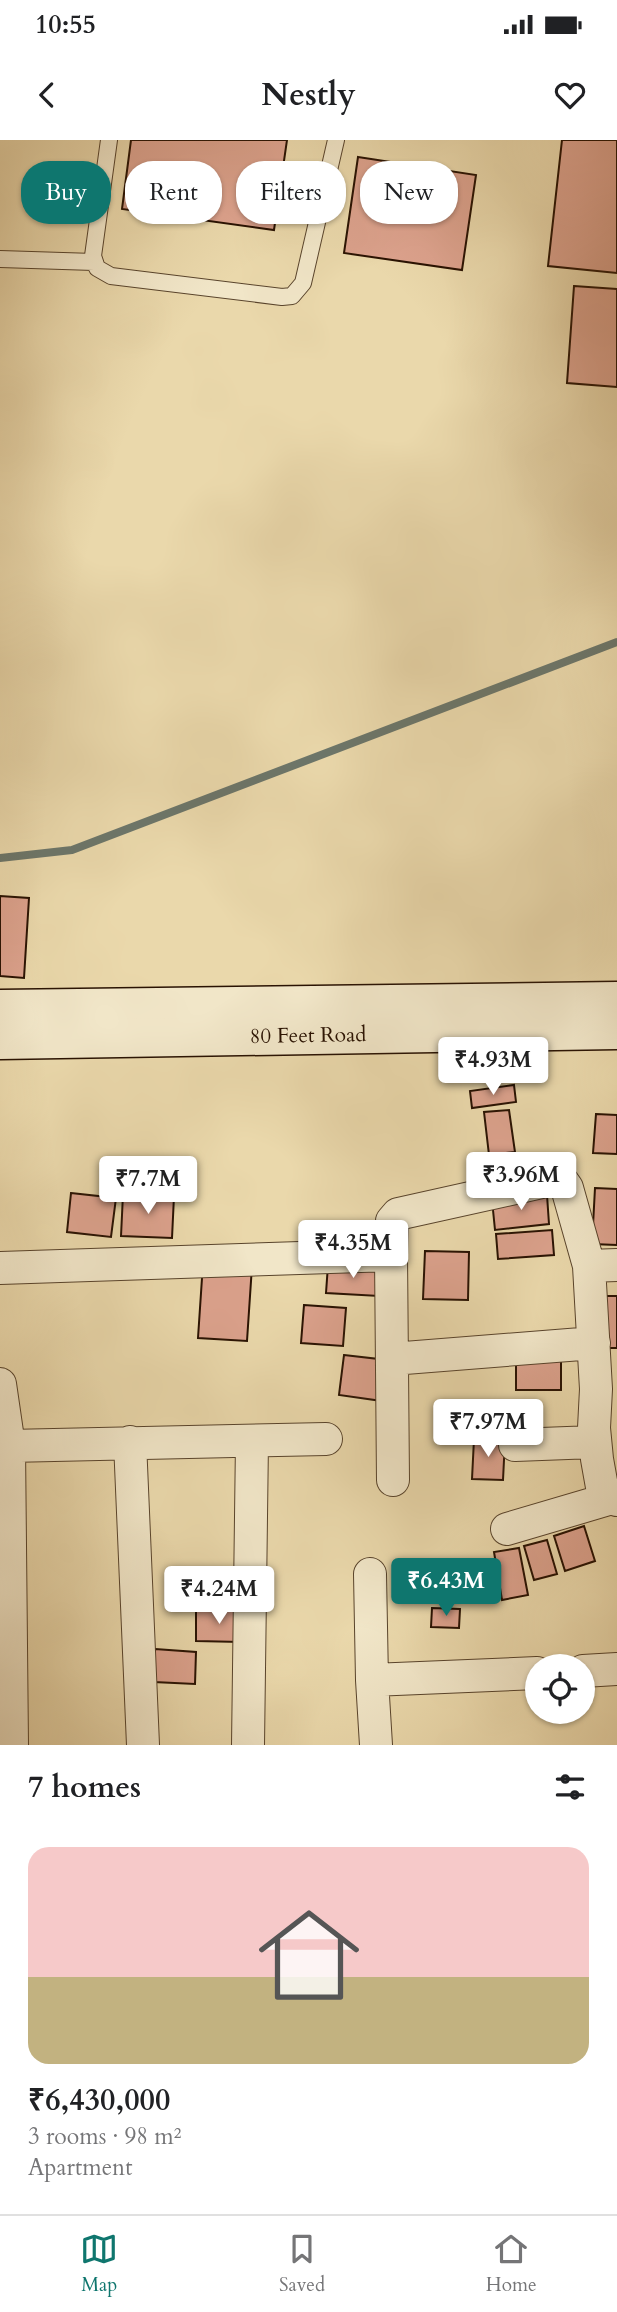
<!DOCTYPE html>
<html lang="en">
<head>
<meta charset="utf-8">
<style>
  body { margin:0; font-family:Cardo,serif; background:#f2f2f2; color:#202124; height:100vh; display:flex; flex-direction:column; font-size:26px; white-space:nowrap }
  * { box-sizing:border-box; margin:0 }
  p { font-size:23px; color:#757577 }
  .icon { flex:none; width:38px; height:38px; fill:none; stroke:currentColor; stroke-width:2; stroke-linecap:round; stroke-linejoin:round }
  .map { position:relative; height:1605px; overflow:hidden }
  .panel { display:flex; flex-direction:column; background:#fff; flex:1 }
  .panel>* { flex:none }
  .hud { position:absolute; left:21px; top:21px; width:576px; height:63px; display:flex; gap:14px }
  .buttons { position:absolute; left:525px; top:1514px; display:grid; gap:14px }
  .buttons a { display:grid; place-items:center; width:70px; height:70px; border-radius:50%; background:#fff; box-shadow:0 2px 5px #0004; font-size:35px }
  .price { position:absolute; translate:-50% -60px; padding:0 16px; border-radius:7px; background:#fff; color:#222; font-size:23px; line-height:46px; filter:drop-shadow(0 2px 4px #0008) }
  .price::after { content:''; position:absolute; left:50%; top:42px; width:21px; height:16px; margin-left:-10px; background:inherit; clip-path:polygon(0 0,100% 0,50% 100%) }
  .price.on { background:#0f766e; color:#fff }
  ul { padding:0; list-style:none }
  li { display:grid; align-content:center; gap:14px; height:371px; padding:0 28px }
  li span { display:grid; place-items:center; height:217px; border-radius:21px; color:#555 }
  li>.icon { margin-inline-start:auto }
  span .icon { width:126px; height:126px; fill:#fffc; stroke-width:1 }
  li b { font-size:30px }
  h2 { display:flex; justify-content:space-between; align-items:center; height:84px; padding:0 28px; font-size:30px }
  .tag { padding:0 24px; border-radius:28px; background:#fff; box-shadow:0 2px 5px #0004; font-size:24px; line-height:63px }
  .tag.on { background:#0f766e; color:#fff }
  .status { display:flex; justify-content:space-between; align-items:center; height:49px; padding:0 35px; background:#fff; direction:ltr }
  .status svg { height:19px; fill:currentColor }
  header { display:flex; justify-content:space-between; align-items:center; height:91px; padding:0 28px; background:#fff; font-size:32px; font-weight:600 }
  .menu { display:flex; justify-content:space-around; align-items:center; height:98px; border-top:2px solid #e0e0e0; background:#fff; font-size:19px; color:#757577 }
  .menu a { display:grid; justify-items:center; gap:4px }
  .menu .on { color:#0f766e }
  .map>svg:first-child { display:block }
</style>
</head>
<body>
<div class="status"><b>10:55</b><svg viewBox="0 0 49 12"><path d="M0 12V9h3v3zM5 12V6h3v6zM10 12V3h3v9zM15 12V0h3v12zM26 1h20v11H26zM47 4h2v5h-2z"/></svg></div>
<header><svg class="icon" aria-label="back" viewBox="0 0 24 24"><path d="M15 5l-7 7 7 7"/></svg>Nestly<svg class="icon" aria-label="heart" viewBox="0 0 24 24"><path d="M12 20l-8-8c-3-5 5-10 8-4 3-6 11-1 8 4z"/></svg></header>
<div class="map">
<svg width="617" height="1605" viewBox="0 0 617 1605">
  <rect width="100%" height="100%" fill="#ead8ab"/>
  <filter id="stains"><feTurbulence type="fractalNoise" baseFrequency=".00286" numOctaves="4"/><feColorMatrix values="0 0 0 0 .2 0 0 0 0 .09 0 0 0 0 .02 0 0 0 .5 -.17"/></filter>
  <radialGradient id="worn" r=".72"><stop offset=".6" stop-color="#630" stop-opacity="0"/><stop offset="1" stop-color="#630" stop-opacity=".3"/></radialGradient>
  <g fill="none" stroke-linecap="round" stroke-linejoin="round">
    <!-- stream -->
    <path stroke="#6c766a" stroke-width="8" d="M0 718 72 710 617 502"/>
  </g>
  <!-- building -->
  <path fill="#dca28d" stroke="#291202" stroke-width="2" d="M131 0H287L274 90 122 69Z
    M562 0H617V133L548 126Z
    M358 17 476 35 462 130 344 113Z
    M574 146 617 149V247L567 243Z
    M0 756 29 758 24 838 0 836Z
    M514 945 516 962 472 968 470 951Z
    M509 970 515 1012 489 1015 484 972Z
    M596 974 617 975V1014L593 1013Z
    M595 1048 617 1049V1105L592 1104Z
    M71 1053 116 1058 111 1097 67 1092Z
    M123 1054 174 1056 172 1098 121 1096Z
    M547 1055 549 1084 495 1090 492 1060Z
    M552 1090 554 1115 498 1119 496 1094Z
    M425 1111 469 1112 468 1160 423 1159Z
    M203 1123 252 1126 247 1201 198 1198Z
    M328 1125 381 1128 379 1156 326 1153Z
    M598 1156H617V1208H599Z
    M304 1165 346 1168 343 1206 301 1203Z
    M344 1215 387 1220 382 1261 339 1255Z
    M516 1218H561V1250H516Z
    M474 1299 505 1300 503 1340 472 1339Z
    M584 1386 595 1421 565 1431 554 1396Z
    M547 1400 557 1434 534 1440 524 1406Z
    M519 1408 528 1455 502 1460 494 1412Z
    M432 1468 460 1469 459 1488 431 1487Z
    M196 1470 241 1471V1502L196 1501Z
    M155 1509 196 1512 195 1544 154 1542Z"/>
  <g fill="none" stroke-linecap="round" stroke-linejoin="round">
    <!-- service casing -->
    <g stroke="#59442c" stroke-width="18">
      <path id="service" d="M109 0 93 116 97 128 111 136 282 157 292 156 303 143 336 0
        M0 119 94 122"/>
    </g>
    <!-- minor casing -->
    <g stroke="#59442c" stroke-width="34">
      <path id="minor" d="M391 1115 393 1340
        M589 1126 617 1125
        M0 1128 391 1115 392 1081 398 1074 560 1038 567 1048 589 1126 596 1249 594 1288 597 1319 602 1347 617 1360
        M392 1219 594 1203
        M0 1244 9 1306 12 1605
        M130 1302 143 1605
        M515 1305 594 1302
        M9 1306 326 1299
        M507 1389 612 1358
        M370 1434 372 1540
        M583 1531 617 1529
        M248 1605 252 1301
        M376 1605 372 1540 537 1533"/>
    </g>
    <!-- secondary casing -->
    <g stroke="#291202" stroke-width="41">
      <g id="secondary">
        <path d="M0 869 617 861"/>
        <path id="s1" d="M0 900 617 890"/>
      </g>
    </g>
    <!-- service -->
    <use href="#service" stroke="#f1e6c8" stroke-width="16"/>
    <!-- minor -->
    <use href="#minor" stroke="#f1e6c8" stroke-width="32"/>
    <!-- secondary -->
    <use href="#secondary" stroke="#f1e6c8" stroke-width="38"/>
  </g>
  <g text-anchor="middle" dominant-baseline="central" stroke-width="5" stroke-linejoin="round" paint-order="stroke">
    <!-- street labels -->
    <g font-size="21" fill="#291202" stroke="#f1e6c8">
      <text stroke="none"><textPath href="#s1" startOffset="308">80 Feet Road</textPath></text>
    </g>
  </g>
  <rect width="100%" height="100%" filter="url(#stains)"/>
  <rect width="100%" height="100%" fill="url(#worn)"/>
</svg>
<div class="buttons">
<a><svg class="icon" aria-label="locate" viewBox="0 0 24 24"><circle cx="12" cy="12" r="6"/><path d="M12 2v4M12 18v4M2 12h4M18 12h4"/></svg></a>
</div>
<b class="price" style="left:493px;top:957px">₹4.93M</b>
<b class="price" style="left:521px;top:1072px">₹3.96M</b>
<b class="price" style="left:148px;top:1076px">₹7.7M</b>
<b class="price" style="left:353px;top:1140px">₹4.35M</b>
<b class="price" style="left:488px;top:1319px">₹7.97M</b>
<b class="price on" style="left:446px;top:1478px">₹6.43M</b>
<b class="price" style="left:219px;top:1486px">₹4.24M</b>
<div class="hud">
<a class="tag on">Buy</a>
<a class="tag">Rent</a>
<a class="tag">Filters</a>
<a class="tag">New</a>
</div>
</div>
<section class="panel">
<h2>7 homes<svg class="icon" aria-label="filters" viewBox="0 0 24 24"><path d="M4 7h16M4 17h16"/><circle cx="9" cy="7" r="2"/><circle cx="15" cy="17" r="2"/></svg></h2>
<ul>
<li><span style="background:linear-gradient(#f6c9c9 60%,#c2b280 0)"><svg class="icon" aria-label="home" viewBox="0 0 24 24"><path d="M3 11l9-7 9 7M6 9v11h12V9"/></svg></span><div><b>₹6,430,000</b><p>3 rooms · 98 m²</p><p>Apartment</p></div></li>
</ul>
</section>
<nav class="menu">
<a class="on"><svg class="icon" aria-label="map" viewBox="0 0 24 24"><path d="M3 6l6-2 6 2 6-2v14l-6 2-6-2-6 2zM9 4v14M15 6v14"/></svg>Map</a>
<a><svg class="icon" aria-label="saved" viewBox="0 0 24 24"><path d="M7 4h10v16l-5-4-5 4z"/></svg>Saved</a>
<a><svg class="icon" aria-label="home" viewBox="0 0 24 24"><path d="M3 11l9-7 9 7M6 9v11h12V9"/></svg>Home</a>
</nav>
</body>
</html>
